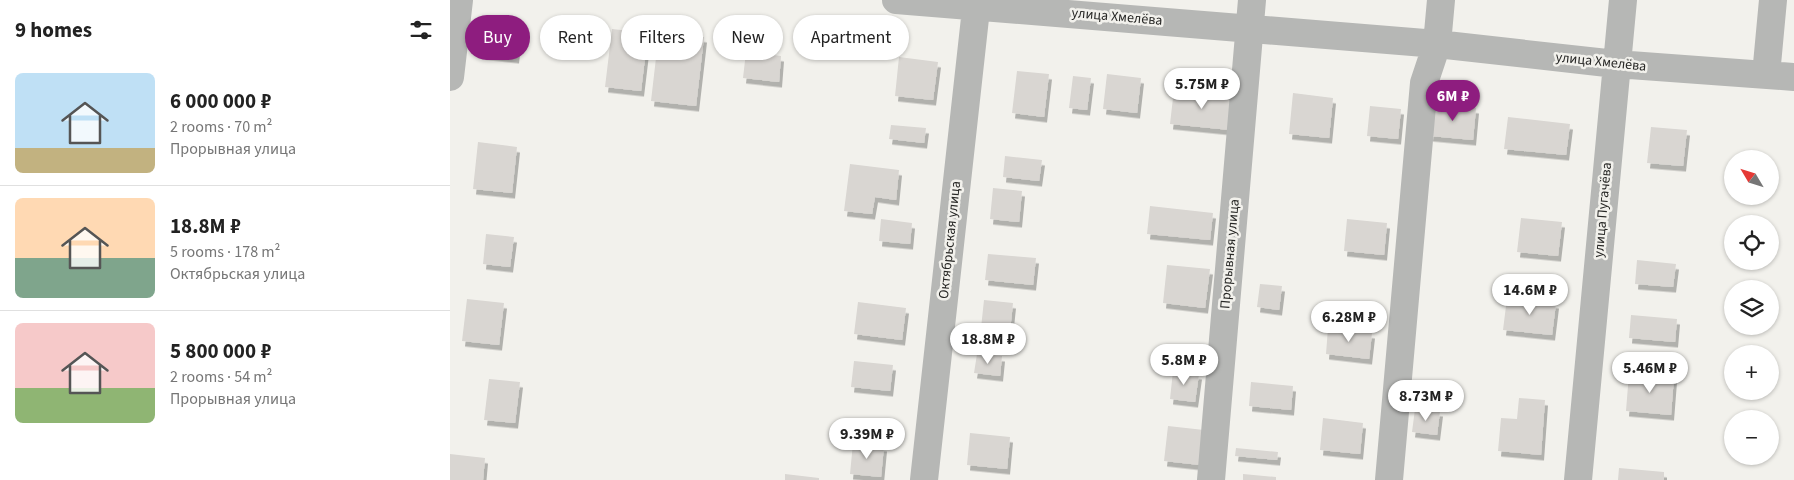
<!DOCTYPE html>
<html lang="en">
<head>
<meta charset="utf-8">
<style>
  body { margin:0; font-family:"Source Sans 3",sans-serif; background:#f6f6f6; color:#222; height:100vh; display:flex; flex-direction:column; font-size:19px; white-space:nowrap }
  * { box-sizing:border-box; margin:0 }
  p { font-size:16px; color:#767676 }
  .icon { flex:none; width:28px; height:28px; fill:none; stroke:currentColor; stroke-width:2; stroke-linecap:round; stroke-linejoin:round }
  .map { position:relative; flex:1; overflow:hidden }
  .drawer { display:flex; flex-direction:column; background:#fff; width:450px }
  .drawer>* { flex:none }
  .hud { position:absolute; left:15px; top:15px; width:475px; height:45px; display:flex; gap:10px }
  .needle { width:32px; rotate:308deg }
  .fabs { position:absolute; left:1274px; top:150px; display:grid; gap:10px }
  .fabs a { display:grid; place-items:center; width:55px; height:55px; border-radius:50%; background:#fff; box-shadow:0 1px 4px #0004; font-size:25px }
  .price { position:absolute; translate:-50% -42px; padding:0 11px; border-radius:18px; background:#fff; color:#222; font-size:16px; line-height:32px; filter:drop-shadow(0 1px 2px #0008) }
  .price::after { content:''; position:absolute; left:50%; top:30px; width:15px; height:11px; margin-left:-8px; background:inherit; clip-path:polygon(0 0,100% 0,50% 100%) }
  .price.current { background:#8e1d7f; color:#fff }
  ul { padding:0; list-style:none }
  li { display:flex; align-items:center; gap:15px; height:125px; padding:0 15px }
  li+li { border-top:1px solid #e0e0e0 }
  li span { display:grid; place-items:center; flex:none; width:140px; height:100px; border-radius:8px; color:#555 }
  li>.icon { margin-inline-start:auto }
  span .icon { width:60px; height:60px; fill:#fffc; stroke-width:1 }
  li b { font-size:21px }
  h2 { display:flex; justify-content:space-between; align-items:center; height:60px; padding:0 15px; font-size:21px }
  .pill { padding:0 18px; border-radius:22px; background:#fff; box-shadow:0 1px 4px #0004; font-size:18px; line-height:45px }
  .pill.current { background:#8e1d7f; color:#fff }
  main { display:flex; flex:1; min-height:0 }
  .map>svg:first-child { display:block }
</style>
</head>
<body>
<main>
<section class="drawer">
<h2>9 homes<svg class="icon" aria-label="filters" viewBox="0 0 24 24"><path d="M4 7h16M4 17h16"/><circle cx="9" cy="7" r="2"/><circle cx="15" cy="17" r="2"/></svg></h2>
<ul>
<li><span style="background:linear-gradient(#bfe0f5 75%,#c2b280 0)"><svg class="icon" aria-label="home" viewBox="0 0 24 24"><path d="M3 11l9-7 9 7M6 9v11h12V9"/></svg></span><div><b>6 000 000 ₽</b><p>2 rooms · 70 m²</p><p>Прорывная улица</p></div></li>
<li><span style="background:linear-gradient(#ffd9b3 60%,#7fa58c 0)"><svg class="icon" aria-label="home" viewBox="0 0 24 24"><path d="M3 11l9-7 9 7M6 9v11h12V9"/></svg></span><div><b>18.8M ₽</b><p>5 rooms · 178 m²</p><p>Октябрьская улица</p></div></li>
<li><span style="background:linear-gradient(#f6c9c9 65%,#8fb573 0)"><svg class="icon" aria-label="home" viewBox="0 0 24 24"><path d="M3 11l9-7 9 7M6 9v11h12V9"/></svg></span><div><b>5 800 000 ₽</b><p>2 rooms · 54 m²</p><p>Прорывная улица</p></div></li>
</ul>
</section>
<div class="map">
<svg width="1344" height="480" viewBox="0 0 1344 480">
  <defs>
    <filter id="shadow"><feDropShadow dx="3" dy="5.5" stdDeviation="0" flood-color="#0004"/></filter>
  </defs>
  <rect width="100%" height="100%" fill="#f2f1ec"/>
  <!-- building -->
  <path fill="#d9d6d2" filter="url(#shadow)" d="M36 20 70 23 66 58 32 54Z
    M162 29 198 33 191 91 155 87Z
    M209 32 254 37 246 106 201 101Z
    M296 52 331 56 329 82 293 78Z
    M449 57 488 62 483 100 445 96Z
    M567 71 599 74 594 117 562 113Z
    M657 74 691 78 687 113 653 109Z
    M623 76 641 78 637 110 619 108Z
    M724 89 784 95 780 130 720 124Z
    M843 93 883 98 879 138 839 134Z
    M983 103 1026 108 1023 140 980 136Z
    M920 106 951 109 948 139 917 136Z
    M1058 117 1120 124 1116 155 1054 149Z
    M441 125 476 128 474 143 439 139Z
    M1201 127 1237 130 1233 166 1197 163Z
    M28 142 67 147 62 193 23 189Z
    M555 156 592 160 589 181 553 177Z
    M400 164 449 170 446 200 425 197 422 214 394 211Z
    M543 188 572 191 569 222 540 219Z
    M700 206 763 213 760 240 697 234Z
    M1071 218 1112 222 1108 256 1067 252Z
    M431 219 462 223 460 244 429 241Z
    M897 219 937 223 934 255 894 251Z
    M36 234 64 237 60 267 33 264Z
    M538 254 586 258 583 285 535 280Z
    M1187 260 1226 264 1223 287 1185 284Z
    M717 265 760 269 755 308 713 303Z
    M810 284 832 286 829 310 807 307Z
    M1057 298 1106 303 1102 335 1053 330Z
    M17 299 54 303 49 345 12 341Z
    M534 300 563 303 560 331 531 328Z
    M408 302 456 308 452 340 404 334Z
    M1181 315 1227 319 1225 342 1179 338Z
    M878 328 922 333 919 359 876 354Z
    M527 354 552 356 550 376 524 373Z
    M404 361 443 365 440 391 401 387Z
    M723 371 749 374 745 402 720 399Z
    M1179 373 1224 377 1221 415 1176 411Z
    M39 379 70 382 65 423 34 420Z
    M801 382 843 386 841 410 799 406Z
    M1069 398 1095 400 1091 455 1048 451 1051 418 1067 419Z
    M965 409 990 411 987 435 962 432Z
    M873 418 913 423 910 454 870 450Z
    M718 426 754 430 750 465 714 461Z
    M520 433 560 437 557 469 517 465Z
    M403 443 434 446 431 477 400 474Z
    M786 448 828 452 827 460 785 456Z
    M0 454 35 458 33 480H0Z
    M1169 468 1214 472V480H1168Z
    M335 474 369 478V480H335Z
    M793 474 826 477V480H793Z"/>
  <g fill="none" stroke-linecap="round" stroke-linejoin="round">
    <!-- minor -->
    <path stroke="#b6b7b5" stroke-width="28" d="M446 0 987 44 1166 64 1344 77
      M1316 75 1323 0
      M0 77 9 0
      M474 480 527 0
      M761 480 802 0
      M939 480 974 83 987 44 991 0
      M1128 480 1173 0"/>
  </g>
  <g text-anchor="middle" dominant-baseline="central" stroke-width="5" stroke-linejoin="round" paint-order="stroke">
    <!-- street labels -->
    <g font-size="14" fill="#272725" stroke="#f2f1ec">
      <text transform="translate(667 17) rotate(5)">улица Хмелёва</text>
      <text transform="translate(1151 62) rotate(6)">улица Хмелёва</text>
      <text transform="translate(1153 210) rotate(-85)">улица Пугачёва</text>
      <text transform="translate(500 240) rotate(-84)">Октябрьская улица</text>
      <text transform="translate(780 254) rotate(-85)">Прорывная улица</text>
    </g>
  </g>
</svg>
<div class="fabs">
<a><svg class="needle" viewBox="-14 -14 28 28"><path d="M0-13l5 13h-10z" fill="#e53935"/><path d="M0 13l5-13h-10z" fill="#767676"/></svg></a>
<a><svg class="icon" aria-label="locate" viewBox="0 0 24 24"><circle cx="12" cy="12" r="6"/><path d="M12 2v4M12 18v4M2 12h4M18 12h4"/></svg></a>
<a><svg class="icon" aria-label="layers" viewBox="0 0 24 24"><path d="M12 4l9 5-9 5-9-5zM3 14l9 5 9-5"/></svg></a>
<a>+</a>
<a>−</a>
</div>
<b class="price" style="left:752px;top:110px">5.75M ₽</b>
<b class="price current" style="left:1003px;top:122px">6M ₽</b>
<b class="price" style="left:1080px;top:316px">14.6M ₽</b>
<b class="price" style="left:899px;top:343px">6.28M ₽</b>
<b class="price" style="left:538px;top:365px">18.8M ₽</b>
<b class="price" style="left:734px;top:386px">5.8M ₽</b>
<b class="price" style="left:1200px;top:394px">5.46M ₽</b>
<b class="price" style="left:976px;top:422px">8.73M ₽</b>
<b class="price" style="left:417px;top:460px">9.39M ₽</b>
<div class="hud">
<a class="pill current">Buy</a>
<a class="pill">Rent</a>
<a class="pill">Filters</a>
<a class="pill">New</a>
<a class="pill">Apartment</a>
</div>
</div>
</main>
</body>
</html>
